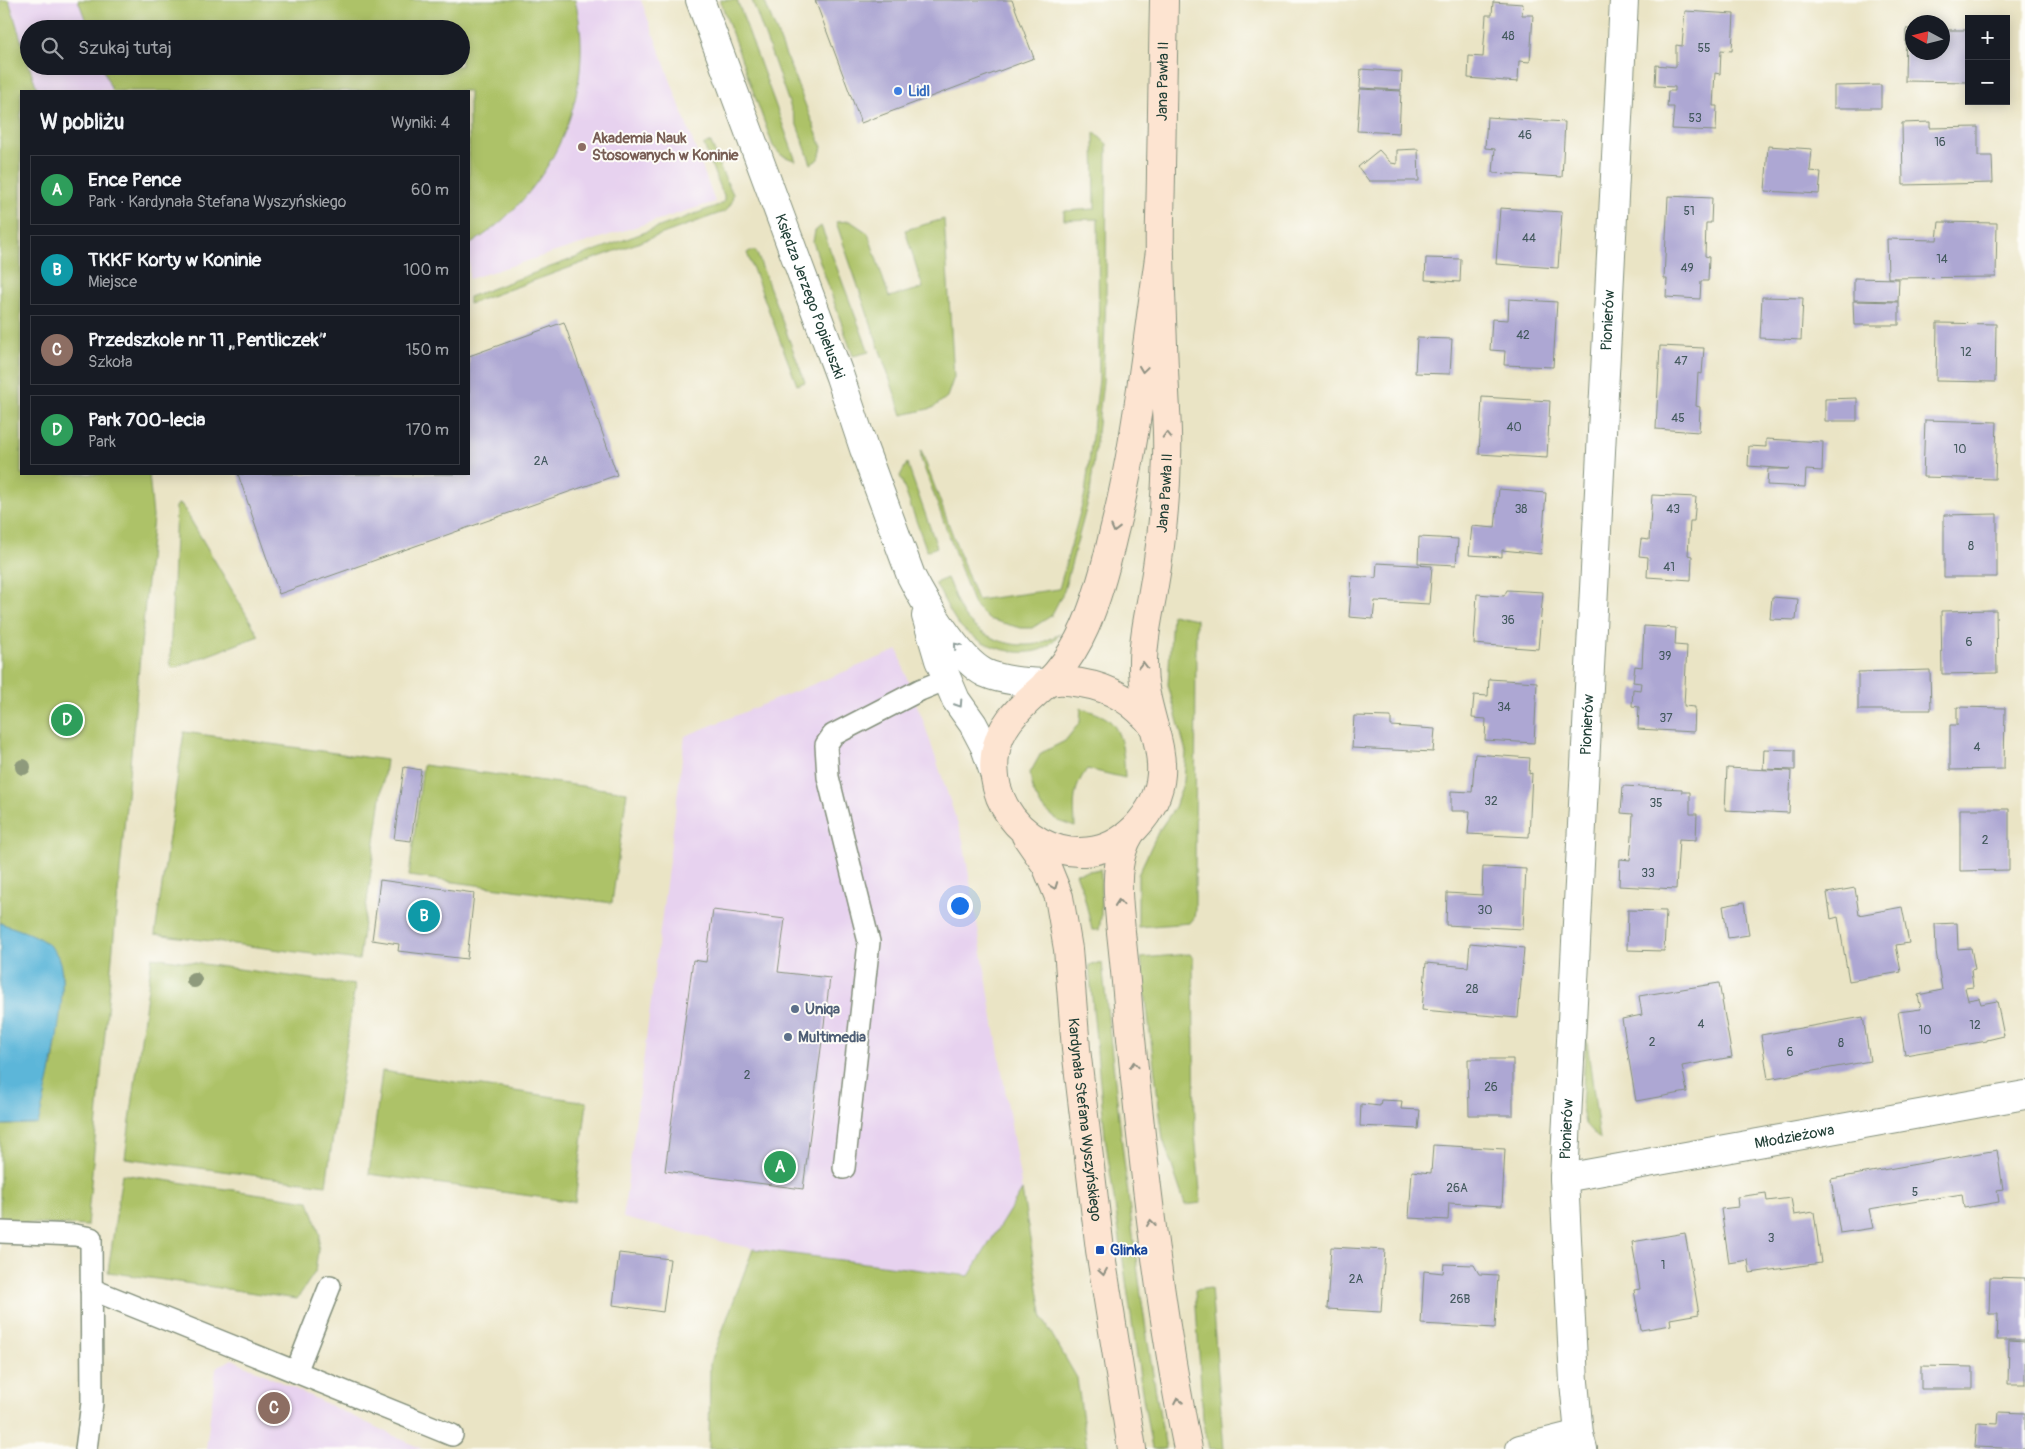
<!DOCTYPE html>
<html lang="pl">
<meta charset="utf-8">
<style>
body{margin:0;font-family:Pangolin,sans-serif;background:#20242c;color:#f1f3f6}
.controls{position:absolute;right:15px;top:15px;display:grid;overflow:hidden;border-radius:0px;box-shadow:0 2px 12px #0003}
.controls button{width:45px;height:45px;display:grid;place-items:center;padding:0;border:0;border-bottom:1px solid #363941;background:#171b24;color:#f1f3f6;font:25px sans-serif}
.compass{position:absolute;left:1905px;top:15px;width:45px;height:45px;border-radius:50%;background:#171b24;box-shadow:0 2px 12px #0003;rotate:277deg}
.you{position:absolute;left:959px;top:905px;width:18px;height:18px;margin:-12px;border:4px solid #fff;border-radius:50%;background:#1a73e8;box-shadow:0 0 0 8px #1a73e833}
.badge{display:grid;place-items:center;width:32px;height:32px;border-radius:50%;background:#1f6fb2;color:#fff;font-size:16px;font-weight:700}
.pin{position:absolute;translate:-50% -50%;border:2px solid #fff;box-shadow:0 1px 5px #0006}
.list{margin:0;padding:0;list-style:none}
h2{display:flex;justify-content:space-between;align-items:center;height:65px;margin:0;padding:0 20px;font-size:21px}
h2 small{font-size:16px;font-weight:400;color:#9ea1a6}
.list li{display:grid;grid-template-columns:32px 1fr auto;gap:15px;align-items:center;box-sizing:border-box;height:70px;margin:0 10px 10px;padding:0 10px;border:1px solid #363941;border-radius:0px}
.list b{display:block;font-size:19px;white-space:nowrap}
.list p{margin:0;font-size:16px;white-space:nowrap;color:#9ea1a6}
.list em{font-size:16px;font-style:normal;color:#9ea1a6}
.icon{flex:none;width:28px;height:28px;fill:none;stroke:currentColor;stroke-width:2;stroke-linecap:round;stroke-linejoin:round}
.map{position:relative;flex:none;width:2025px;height:1449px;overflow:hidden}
.search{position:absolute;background:#171b24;box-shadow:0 2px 12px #0003;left:20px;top:20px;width:450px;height:55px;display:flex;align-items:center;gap:12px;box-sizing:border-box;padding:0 18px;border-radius:28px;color:#9ea1a6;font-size:19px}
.panel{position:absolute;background:#171b24;box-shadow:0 2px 12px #0003;left:20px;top:90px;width:450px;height:385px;border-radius:0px}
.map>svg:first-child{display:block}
</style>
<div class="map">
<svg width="2025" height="1449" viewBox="0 0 2025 1449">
<rect width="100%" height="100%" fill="#fdfcf7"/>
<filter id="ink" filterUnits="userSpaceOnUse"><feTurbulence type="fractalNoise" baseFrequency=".02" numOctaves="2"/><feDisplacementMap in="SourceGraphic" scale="10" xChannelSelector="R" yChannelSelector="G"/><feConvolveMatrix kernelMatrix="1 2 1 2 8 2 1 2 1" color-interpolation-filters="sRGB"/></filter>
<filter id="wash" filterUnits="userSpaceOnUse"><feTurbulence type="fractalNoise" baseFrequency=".0096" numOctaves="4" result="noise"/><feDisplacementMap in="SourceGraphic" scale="20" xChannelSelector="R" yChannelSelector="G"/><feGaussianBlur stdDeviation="1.12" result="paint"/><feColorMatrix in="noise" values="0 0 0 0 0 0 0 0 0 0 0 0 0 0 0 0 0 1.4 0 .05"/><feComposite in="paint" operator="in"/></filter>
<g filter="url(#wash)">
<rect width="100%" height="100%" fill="#eae4c5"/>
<g fill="#e7d2ef">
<polygon points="0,0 641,0 715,202 469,279 469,91 38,91 30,66 461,66 461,29 29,29 29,63"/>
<polygon points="898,650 912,694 922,717 963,840 1022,1190 969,1276 753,1249 623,1218 685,736"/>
<polygon points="232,1359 422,1449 206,1449 216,1368"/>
</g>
<g fill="#adc267" stroke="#66804e">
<polygon points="0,0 9,0 29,66 38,91 21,91 21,474 149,474 153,517 87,1226 0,1222 0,1125 12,1125 53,1066 62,991 62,971 34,936 0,923"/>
<path d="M78 0H575C599 94 550 196 469 245V91H112L102 66H461V29H89Z"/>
<polygon points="720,0 737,0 796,161 781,155 773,146"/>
<polygon points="752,0 764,0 822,147 819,159 811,164"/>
<polygon points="1094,132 1107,144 1106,294 1103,381 1090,494 1064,591 1051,616 1032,628 1021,628 988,619 974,605 921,459 921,450 977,600 1059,589 1085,494 1099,380 1098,219 1064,220 1064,211 1095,209"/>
<polygon points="711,142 721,170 733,194 732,202 726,211 469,304 469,297 719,205 724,201 724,195 719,186 704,145"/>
<polygon points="944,219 954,377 947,397 933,408 902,415 836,222 850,221 868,233 889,297 923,288 905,230"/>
<polygon points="821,226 869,352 853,356 813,242 815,231"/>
<polygon points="750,251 756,251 805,382 797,385 747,253"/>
<polygon points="907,463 937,547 927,551 900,476"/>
<polygon points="178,504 182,505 259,636 174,668 171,667 170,664 176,507"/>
<path d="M947 578C953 591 957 607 965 617 979 635 1005 646 1027 645 1039 645 1050 639 1060 634 1056 638 1051 644 1046 647 1021 662 971 643 956 621 948 609 942 595 935 583Z"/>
<polygon points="1172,614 1196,619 1195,911 1194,918 1190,923 1138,927 1138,875 1158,832 1175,807 1184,781 1186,752 1168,685"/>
<path d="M1081 708C1090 711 1104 715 1110 721 1124 735 1124 760 1125 778L1087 769C1072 790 1074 802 1075 827L1058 821 1041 806 1033 791 1030 773 1041 753 1065 741 1080 722Z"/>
<polygon points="184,732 386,760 359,960 155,934"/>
<polygon points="423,765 627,792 612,903 409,876"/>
<polygon points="1101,869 1101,917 1099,930 1092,930 1083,891 1076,873"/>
<polygon points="1190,954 1193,958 1195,1134 1201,1203 1185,1205 1163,1139 1141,958"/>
<polygon points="152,957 355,985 326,1185 125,1158"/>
<path d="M1102 963C1120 1125 1136 1289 1166 1449H1152L1143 1398 1105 1136 1089 965Z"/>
<polygon points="1586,1034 1600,1140 1585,1124 1582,1108"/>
<polygon points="382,1071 587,1102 575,1202 369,1174"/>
<polygon points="122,1174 309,1201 320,1235 315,1272 297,1299 108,1272"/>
<polygon points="1022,1190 1043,1319 1077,1378 1087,1449 709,1449 710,1364 753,1249 969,1276"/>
<polygon points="1211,1288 1224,1449 1209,1449 1203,1419 1195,1290"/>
</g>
<path fill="#5cb6d9" stroke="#3e7a86" d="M0 923C19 930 49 937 58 957 72 987 47 1090 38 1124L0 1125Z"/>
<g id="blocks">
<g fill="#ada7d3">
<polygon points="815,0 1012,0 1034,58 861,123"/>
<polygon points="1493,2 1523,4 1522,15 1533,15 1530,62 1519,61 1518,82 1468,78 1469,56 1483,57 1486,15 1492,15"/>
<polygon points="1685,11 1734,14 1732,51 1721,50 1720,74 1715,73 1713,106 1717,106 1716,131 1672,129 1674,107 1667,107 1668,91 1675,91 1675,87 1655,86 1656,65 1676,67 1676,45 1682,46"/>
<polygon points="1906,29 1912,29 1912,52 1942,52 1942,30 1969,30 1969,82 1905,81"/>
<polygon points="1361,69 1402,72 1401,90 1360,88"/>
<polygon points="1881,85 1881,108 1834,108 1834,86"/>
<polygon points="1360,89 1401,91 1399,133 1357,131"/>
<polygon points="1487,117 1565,122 1562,177 1493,173 1495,149 1485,148"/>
<polygon points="1930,122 1930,128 1978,127 1978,156 1992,156 1993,183 1903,185 1902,123"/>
<polygon points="1768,146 1812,149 1810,171 1821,172 1819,194 1765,191"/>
<polygon points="1418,149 1419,181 1369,181 1358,167 1379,150 1391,163 1397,164 1397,150"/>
<polygon points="1668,196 1712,198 1711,223 1706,223 1705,256 1709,257 1708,281 1701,281 1700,299 1666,297 1667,279 1664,279"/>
<polygon points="1500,208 1562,212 1558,268 1496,264"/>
<polygon points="1939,222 1997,223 1996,277 1888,278 1887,239 1937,240"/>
<polygon points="1426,258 1461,259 1460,282 1425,280"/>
<polygon points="1854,278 1899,279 1898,301 1854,300"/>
<polygon points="1762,297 1803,298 1801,340 1760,338"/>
<polygon points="1509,299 1557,302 1553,367 1504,365 1505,351 1490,350 1492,319 1508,320"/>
<polygon points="1853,301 1899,302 1899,325 1854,325"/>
<polygon points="564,322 617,475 279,594 238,474 469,474 469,356"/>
<polygon points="1937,323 1996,324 1995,382 1936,381"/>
<polygon points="1417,338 1452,339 1450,374 1415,373"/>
<polygon points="1660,346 1704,348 1702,374 1698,373 1696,406 1700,407 1699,432 1656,429"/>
<polygon points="1482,397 1550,401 1547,458 1479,454"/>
<polygon points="1857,398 1857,421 1825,421 1825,399"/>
<polygon points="1925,420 1997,422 1995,479 1923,477"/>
<polygon points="1766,439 1823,442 1822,471 1806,470 1805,487 1767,485 1768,469 1790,469 1748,466 1749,446 1766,447"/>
<polygon points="1499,489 1546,493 1541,554 1502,550 1502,557 1469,555 1472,526 1495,528"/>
<polygon points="1652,495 1696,497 1694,521 1690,521 1688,555 1692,556 1691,580 1647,577 1648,557 1639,556 1641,539 1649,540"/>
<polygon points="1997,514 1997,577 1944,577 1944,515"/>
<polygon points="1419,537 1458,539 1456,565 1418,563"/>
<polygon points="1377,563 1432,566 1429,604 1375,601 1373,619 1349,617 1352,576 1376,578"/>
<polygon points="1507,590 1543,592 1538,649 1474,644 1477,594 1504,596"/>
<polygon points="1772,597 1798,599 1796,620 1770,619"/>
<polygon points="1996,610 1997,673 1942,674 1941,611"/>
<polygon points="1644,626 1676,628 1675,645 1687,646 1684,706 1695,707 1694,732 1638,729 1639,707 1632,706 1633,689 1640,690 1641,683 1633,682 1635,666 1642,667"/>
<polygon points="1930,670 1931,710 1858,710 1858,672"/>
<polygon points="1489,679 1537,682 1534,743 1485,740 1486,719 1472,718 1474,695 1488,696"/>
<polygon points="1957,707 2005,708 2004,769 1950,770 1950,725 1957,725"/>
<polygon points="1354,716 1391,717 1391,726 1435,729 1433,752 1352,748"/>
<polygon points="1764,749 1795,750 1795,770 1763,769"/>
<polygon points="1475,754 1530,758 1529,774 1532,773 1529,837 1468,834 1470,811 1451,811 1451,791 1472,792"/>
<polygon points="404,767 421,770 411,841 394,839"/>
<polygon points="1727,768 1791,771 1789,813 1725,810"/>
<polygon points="1623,786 1682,789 1682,792 1690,792 1690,814 1697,814 1696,840 1679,839 1676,889 1619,886 1620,859 1630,860 1632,836 1633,814 1621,813"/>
<polygon points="1960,809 2009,809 2009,870 1960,871"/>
<polygon points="1483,867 1526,869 1523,929 1446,925 1447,893 1482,895"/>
<polygon points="380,880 474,893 467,959 398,951 399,944 372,940"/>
<polygon points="1855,888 1859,915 1902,907 1909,943 1896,945 1901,972 1849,981 1838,917 1831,919 1827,893"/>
<polygon points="1744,902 1749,935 1728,938 1723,906"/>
<polygon points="713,910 785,919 778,972 830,978 803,1189 665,1171 693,960 706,962"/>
<polygon points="1628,910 1666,911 1664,951 1627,950"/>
<polygon points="1957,923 1958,949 1971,948 1975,969 1971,970 1973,987 1965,988 1968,1000 1979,998 1981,1004 1997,1001 2004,1036 1987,1040 1987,1041 1905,1055 1898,1012 1921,1009 1918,995 1942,990 1936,951 1935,924"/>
<polygon points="1470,943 1524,948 1518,1018 1422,1010 1426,963 1468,967"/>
<polygon points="1719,983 1732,1057 1682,1066 1687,1092 1636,1101 1622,1019 1642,1015 1639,996"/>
<polygon points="1863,1017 1870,1061 1768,1079 1761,1035"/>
<polygon points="1468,1059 1513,1059 1513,1115 1469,1115"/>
<polygon points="1381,1100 1402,1101 1401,1109 1420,1110 1418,1129 1360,1126 1361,1104 1380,1106"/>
<polygon points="1433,1145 1505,1149 1502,1206 1449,1203 1448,1220 1409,1218 1412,1171 1431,1173"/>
<polygon points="1997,1150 2003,1189 1997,1190 1999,1202 1964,1208 1962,1194 1869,1209 1873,1228 1840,1233 1831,1179"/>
<polygon points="1766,1193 1767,1201 1791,1198 1794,1215 1814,1212 1821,1263 1750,1273 1748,1260 1729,1263 1721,1209 1738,1207 1737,1197"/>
<polygon points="1685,1233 1699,1314 1670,1319 1671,1325 1641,1330 1634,1290 1640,1289 1632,1242"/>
<polygon points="1331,1247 1385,1250 1381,1312 1327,1309"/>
<polygon points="619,1253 670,1259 663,1312 613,1305"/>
<polygon points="1444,1264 1474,1265 1479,1274 1498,1275 1495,1328 1421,1324 1424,1271 1443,1273"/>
<polygon points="1990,1277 2025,1278 2025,1340 1997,1340 1998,1314 1989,1314"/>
<polygon points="2009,1341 2025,1342 2025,1384 2008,1384"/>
<polygon points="1921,1366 1973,1367 1973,1389 1921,1389"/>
<polygon points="1999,1412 2025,1413 2025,1449 1975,1447 1977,1423 1998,1424"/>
</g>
</g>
</g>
<g filter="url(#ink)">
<use href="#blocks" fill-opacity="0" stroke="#84907c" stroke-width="1"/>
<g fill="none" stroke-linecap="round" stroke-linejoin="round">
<g stroke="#84907c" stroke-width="24">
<g id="lane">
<polyline points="844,1168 869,942 828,777 826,745 833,735 920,690 947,679"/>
<polyline points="0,1232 75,1235 91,1238 92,1403 86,1449"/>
<polyline points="91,1289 452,1435"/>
<polyline points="296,1372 330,1286"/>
</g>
</g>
<g stroke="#84907c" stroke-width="30">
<g id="street">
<path id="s1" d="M700 0 840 377 864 449 911 576C924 602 959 660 985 673 1003 681 1026 682 1046 683"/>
<polyline points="926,616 939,660 956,700 973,724 985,747 994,773"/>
<path id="s2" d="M1564 1178 2025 1095"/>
<polyline points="1520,1449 1579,1434"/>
<path id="s3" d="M1583 1449 1579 1434 1574 1382 1564 1178 1624 0"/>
</g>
</g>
<g stroke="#84907c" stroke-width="30">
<g id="secondary">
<path id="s4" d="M1160 251C1146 346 1137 442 1113 535 1106 566 1098 597 1085 627 1078 643 1067 661 1056 674 1032 700 1000 717 995 755 985 832 1079 885 1135 828 1190 770 1141 725 1143 662 1143 638 1149 614 1153 591 1161 546 1166 501 1167 456 1168 434 1166 413 1165 392 1163 346 1161 301 1160 256 1159 227 1161 197 1161 168 1162 112 1163 56 1164 0"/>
<path d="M1046 683C1058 679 1069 681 1081 683 1112 688 1135 702 1154 727"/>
<path d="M1131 832C1128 837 1125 843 1123 849 1114 875 1119 905 1121 932 1124 960 1127 989 1129 1018 1143 1163 1159 1307 1188 1449"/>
<path id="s5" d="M1026 836 1046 865 1059 897 1068 949 1076 1049 1100 1250 1132 1449"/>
</g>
</g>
<use href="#lane" stroke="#fff" stroke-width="21"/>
<use href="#street" stroke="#fff" stroke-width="28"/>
<use href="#secondary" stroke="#fde4d1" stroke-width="28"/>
</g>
<g fill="#8e9a7c">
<circle cx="23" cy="767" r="8"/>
<circle cx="194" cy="980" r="8"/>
</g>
<defs><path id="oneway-chevron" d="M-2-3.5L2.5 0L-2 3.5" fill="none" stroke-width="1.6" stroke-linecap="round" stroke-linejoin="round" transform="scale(1.25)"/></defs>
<g stroke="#8e9082">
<use href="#oneway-chevron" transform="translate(1143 369) rotate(98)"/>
<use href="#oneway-chevron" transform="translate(1167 435) rotate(-92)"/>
<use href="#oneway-chevron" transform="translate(1115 529) rotate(104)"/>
<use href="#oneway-chevron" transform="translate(1143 665) rotate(-90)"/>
<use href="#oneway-chevron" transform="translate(1054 886) rotate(69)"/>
<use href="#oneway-chevron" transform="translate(1119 903) rotate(-95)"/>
<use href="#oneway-chevron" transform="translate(1134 1065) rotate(-95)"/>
<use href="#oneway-chevron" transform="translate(1151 1223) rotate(-97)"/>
<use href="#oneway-chevron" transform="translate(1103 1272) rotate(81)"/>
<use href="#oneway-chevron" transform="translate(1178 1401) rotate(-101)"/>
</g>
<g stroke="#8f9e9a">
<use href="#oneway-chevron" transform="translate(957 646) rotate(-130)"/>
<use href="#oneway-chevron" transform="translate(959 704) rotate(57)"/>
</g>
</g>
<circle fill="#3f7fe0" stroke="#fdfcf7" stroke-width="2" cx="898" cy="91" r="5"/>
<circle fill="#8d6e63" stroke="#fdfcf7" stroke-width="2" cx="582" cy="147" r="5"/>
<g fill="#5c6f8a" stroke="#fdfcf7" stroke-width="2">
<circle cx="795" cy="1009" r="5"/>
<circle cx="788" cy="1037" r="5"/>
</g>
<rect fill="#1a4fb4" stroke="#fdfcf7" stroke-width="2" x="1095" y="1245" width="10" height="10" rx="2.5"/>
<g text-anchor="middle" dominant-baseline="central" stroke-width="4" stroke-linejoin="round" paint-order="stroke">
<g font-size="12" fill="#42585c">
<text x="1508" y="36">48</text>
<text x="1704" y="48">55</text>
<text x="1695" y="118">53</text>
<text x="1525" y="135">46</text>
<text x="1940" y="142">16</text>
<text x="1689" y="211">51</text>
<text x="1529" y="238">44</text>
<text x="1942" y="259">14</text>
<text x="1687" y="268">49</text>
<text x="1523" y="335">42</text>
<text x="1966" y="352">12</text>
<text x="1681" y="361">47</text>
<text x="1678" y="418">45</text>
<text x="1514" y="427">40</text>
<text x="1960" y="449">10</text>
<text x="541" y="461">2A</text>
<text x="1521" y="509">38</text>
<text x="1673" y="509">43</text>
<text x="1971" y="546">8</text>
<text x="1669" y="567">41</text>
<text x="1508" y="620">36</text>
<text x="1969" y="642">6</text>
<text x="1665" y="656">39</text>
<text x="1504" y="707">34</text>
<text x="1666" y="718">37</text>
<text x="1977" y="747">4</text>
<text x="1491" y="801">32</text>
<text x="1656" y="803">35</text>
<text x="1985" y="840">2</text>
<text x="1648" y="873">33</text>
<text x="1485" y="910">30</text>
<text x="1472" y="989">28</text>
<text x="1701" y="1024">4</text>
<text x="1975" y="1025">12</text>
<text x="1925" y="1030">10</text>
<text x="1652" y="1042">2</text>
<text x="1841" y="1043">8</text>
<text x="1790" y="1052">6</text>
<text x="747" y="1075">2</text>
<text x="1491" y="1087">26</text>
<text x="1457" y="1188">26A</text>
<text x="1915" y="1192">5</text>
<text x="1771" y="1238">3</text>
<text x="1663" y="1265">1</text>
<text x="1356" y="1279">2A</text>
<text x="1460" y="1299">26B</text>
</g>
<g font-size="15" fill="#1f3d34" stroke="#fdfcf7">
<text stroke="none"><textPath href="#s4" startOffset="1508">Jana Pawła II</textPath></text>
<text stroke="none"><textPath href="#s1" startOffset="316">Księdza Jerzego Popiełuszki</textPath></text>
<text stroke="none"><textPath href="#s3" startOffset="1131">Pionierów</textPath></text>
<text stroke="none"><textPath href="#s4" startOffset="1096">Jana Pawła II</textPath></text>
<text stroke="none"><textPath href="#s3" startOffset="726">Pionierów</textPath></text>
<text stroke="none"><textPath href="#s5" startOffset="294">Kardynała Stefana Wyszyńskiego</textPath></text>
<text stroke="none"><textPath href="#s3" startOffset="321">Pionierów</textPath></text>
<text stroke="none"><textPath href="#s2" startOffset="234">Młodzieżowa</textPath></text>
</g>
<g font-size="15" font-weight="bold" fill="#366cbe" stroke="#fdfcf7" text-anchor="start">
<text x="908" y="91">Lidl</text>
</g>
<g font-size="15" font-weight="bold" fill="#785e54" stroke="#fdfcf7" text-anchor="start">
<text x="592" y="138">Akademia Nauk<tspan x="592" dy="17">Stosowanych w Koninie</tspan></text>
</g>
<g font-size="15" font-weight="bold" fill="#4e5e75" stroke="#fdfcf7" text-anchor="start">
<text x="805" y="1009">Uniqa</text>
<text x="798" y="1037">Multimedia</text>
</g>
<g font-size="15" font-weight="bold" fill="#164399" stroke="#fdfcf7" text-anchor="start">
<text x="1110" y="1250">Glinka</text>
</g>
</g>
</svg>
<div class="controls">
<button>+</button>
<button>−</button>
</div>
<svg class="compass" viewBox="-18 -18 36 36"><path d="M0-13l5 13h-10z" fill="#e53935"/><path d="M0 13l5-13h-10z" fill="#9ea1a6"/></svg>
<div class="you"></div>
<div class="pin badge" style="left:780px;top:1167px;background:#2e9e5b">A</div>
<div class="pin badge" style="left:424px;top:916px;background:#0f9aa8">B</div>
<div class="pin badge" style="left:274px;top:1408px;background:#8d6e63">C</div>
<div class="pin badge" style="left:67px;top:720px;background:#2e9e5b">D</div>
<div class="search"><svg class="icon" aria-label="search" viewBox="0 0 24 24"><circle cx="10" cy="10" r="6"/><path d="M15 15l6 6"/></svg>Szukaj tutaj</div>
<section class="panel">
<h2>W pobliżu<small>Wyniki: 4</small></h2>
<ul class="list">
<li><span class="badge" style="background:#2e9e5b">A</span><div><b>Ence Pence</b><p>Park · Kardynała Stefana Wyszyńskiego</p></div><em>60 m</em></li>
<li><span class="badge" style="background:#0f9aa8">B</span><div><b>TKKF Korty w Koninie</b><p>Miejsce</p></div><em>100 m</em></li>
<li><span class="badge" style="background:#8d6e63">C</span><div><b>Przedszkole nr 11 „Pentliczek”</b><p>Szkoła</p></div><em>150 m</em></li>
<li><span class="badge" style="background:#2e9e5b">D</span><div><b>Park 700-lecia</b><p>Park</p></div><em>170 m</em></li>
</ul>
</section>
</div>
